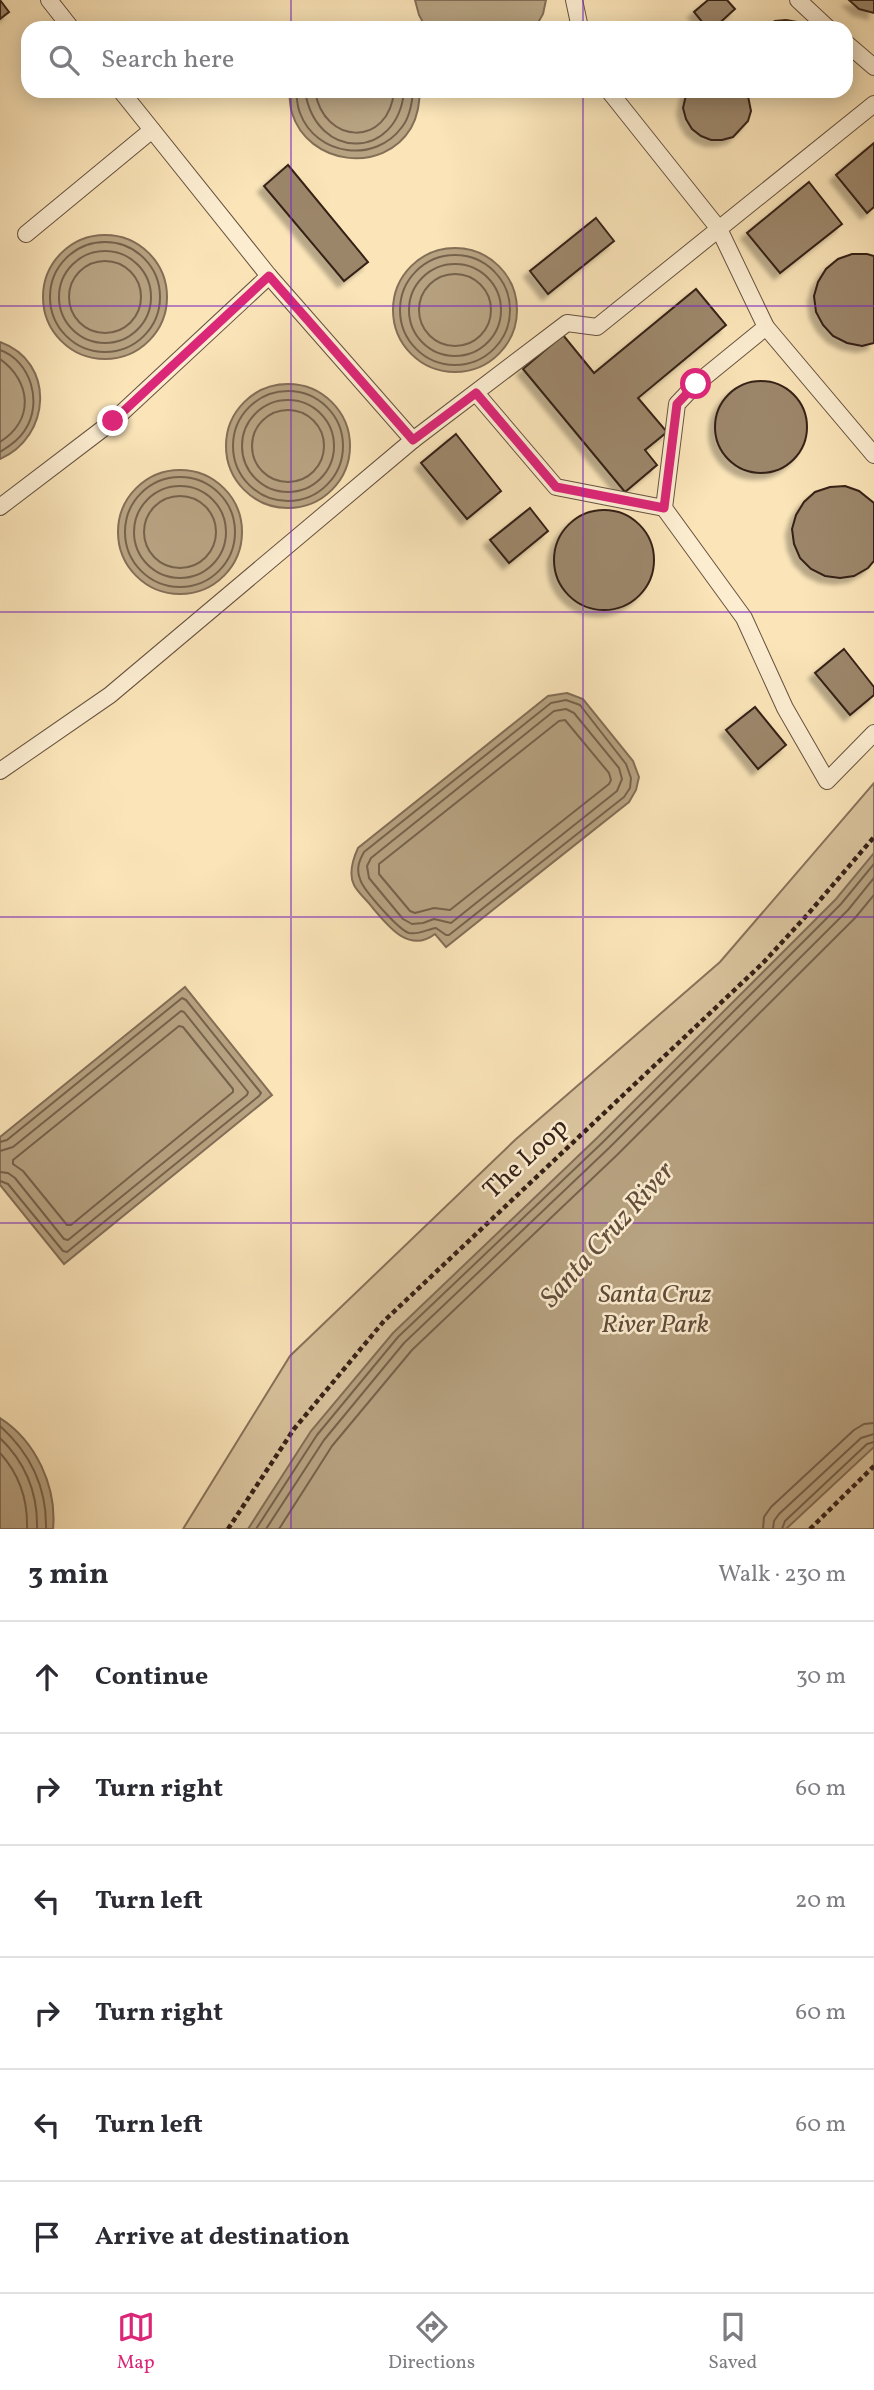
<!DOCTYPE html>
<meta charset="utf-8">
<style>
body{margin:0;font-family:Vollkorn,serif;background:#f2f2f3;color:#2b2b33}
.stop{position:absolute;width:21px;height:21px;margin:-16px;border:5px solid #db2777;border-radius:50%;background:#fff}
.stop.end{background:#db2777;border-color:#fff;box-shadow:0 2px 7px #0008}
.list{margin:0;padding:0;list-style:none}
h2{display:flex;justify-content:space-between;align-items:center;height:91px;margin:0;padding:0 28px;font-size:30px}
h2 small{font-size:23px;font-weight:400;color:#7c7c81}
.list li{display:grid;grid-template-columns:46px 1fr auto;gap:21px;align-items:center;box-sizing:border-box;height:112px;padding:0 28px;border-top:2px solid #e1e1e2}
.list b{display:block;font-size:26px;white-space:nowrap}
.list em{font-size:23px;font-style:normal;color:#7c7c81}
.icon{flex:none;width:38px;height:38px;fill:none;stroke:currentColor;stroke-width:2;stroke-linecap:round;stroke-linejoin:round}
.map{position:relative;flex:none;width:874px;height:1529px;overflow:hidden}
.search{position:absolute;background:#fff;box-shadow:0 4px 18px #0003;left:21px;right:21px;top:21px;height:77px;display:flex;align-items:center;gap:18px;box-sizing:border-box;padding:0 24px;border-radius:21px;color:#7c7c81;font-size:26px}
.sheet{height:763px;background:#fff}
nav{display:flex;justify-content:space-around;align-items:center;box-sizing:border-box;height:98px;border-top:2px solid #e1e1e2;background:#fff;font-size:19px;color:#7c7c81}
nav a{display:grid;justify-items:center;gap:4px}
nav .on{color:#db2777}
.map>svg:first-child{display:block}
</style>
<div class="map">
<svg width="874" height="1529" viewBox="0 0 874 1529">
<defs>
<filter id="shadow"><feDropShadow dx="-6" dy="6" stdDeviation="2" flood-color="#0004"/></filter>
</defs>
<rect width="100%" height="100%" fill="#fae4b8"/>
<filter id="stains"><feTurbulence type="fractalNoise" baseFrequency=".00286" numOctaves="4"/><feColorMatrix values="0 0 0 0 .2 0 0 0 0 .09 0 0 0 0 .02 0 0 0 .5 -.17"/></filter>
<radialGradient id="worn" r=".72"><stop offset=".6" stop-color="#630" stop-opacity="0"/><stop offset="1" stop-color="#630" stop-opacity=".3"/></radialGradient>
<polygon fill="#d9c39d" stroke="#88725a" stroke-width="2" points="874,783 874,1529 183,1529 290,1356 515,1140 720,962"/>
<g fill="#b7a281" stroke="#836e57" stroke-width="2">
<polygon points="415,0 546,0 543,14 535,28 426,28 419,15"/>
<path d="M420 91C419 104 418 116 411 128 383 175 308 165 292 113 290 107 290 99 289 92Z"/>
<circle cx="105" cy="297" r="62"/>
<circle cx="455" cy="310" r="62"/>
<path d="M0 342C56 362 51 437 0 459Z"/>
<circle cx="288" cy="446" r="62"/>
<circle cx="180" cy="532" r="62"/>
<path d="M567 693 583 699 633 761 639 777 636 790 629 802 446 947 435 934C409 954 388 926 372 907 367 900 358 893 354 885 348 873 353 859 358 848L548 696Z"/>
<polygon points="874,853 874,1447 786,1529 248,1529 311,1431 393,1333 598,1137 836,899"/>
<polygon points="185,987 272,1095 64,1264 0,1185 0,1137"/>
<path d="M0 1418C36 1441 57 1487 53 1529H0Z"/>
</g>
<g fill="none" stroke-linecap="round" stroke-linejoin="round">
<g stroke="#76624c" stroke-width="2">
<path d="M296 91C297 98 297 106 300 113 316 156 375 164 402 127 410 117 412 104 413 91"/>
<path d="M305 91C316 162 398 160 404 91"/>
<path d="M315 91C324 146 389 147 394 91"/>
<circle cx="105" cy="297" r="55"/>
<circle cx="105" cy="297" r="46"/>
<circle cx="455" cy="310" r="55"/>
<circle cx="105" cy="297" r="36"/>
<circle cx="455" cy="310" r="46"/>
<circle cx="455" cy="310" r="36"/>
<path d="M0 350C31 361 43 403 25 430 19 440 10 446 0 452"/>
<path d="M0 359C31 381 35 420 0 442"/>
<circle cx="288" cy="446" r="55"/>
<circle cx="288" cy="446" r="46"/>
<circle cx="288" cy="446" r="36"/>
<circle cx="180" cy="532" r="55"/>
<circle cx="180" cy="532" r="46"/>
<circle cx="180" cy="532" r="36"/>
<path d="M566 700 580 705 626 764 631 778 630 788 624 797 449 935H446L436 928C428 929 419 935 409 933 399 930 363 890 360 879 356 869 359 861 364 852L551 703Z"/>
<polygon points="566,709 574,713 619,768 622,779 617,791 451,923 434,919 423,923 412,924 403,919 369,878 367,866 371,858 554,711"/>
<polygon points="565,720 609,773 611,780 609,784 450,910 434,908 415,913 410,911 379,874 379,864 559,721"/>
<polygon points="179,1026 183,1027 233,1089 233,1092 71,1225 67,1225 23,1171 13,1164 13,1160"/>
<polyline points="0,1142 7,1140 182,998 186,1000 261,1093 259,1096 67,1252 63,1251 8,1184 0,1181"/>
<polyline points="0,1151 13,1147 181,1011 184,1012 248,1092 247,1095 68,1240 64,1239 15,1178 8,1173 0,1172"/>
<path d="M0 1426C31 1454 47 1487 46 1529"/>
<path d="M0 1438C26 1463 38 1493 37 1529"/>
<path d="M0 1453C19 1474 28 1500 27 1529"/>
<polyline points="256,1529 317,1435 398,1337 603,1142 841,904 874,864"/>
<polyline points="266,1529 324,1440 404,1343 609,1148 848,910 874,878"/>
<polyline points="279,1529 332,1446 412,1350 617,1155 855,918 874,895"/>
<polyline points="763,1529 764,1517 771,1507 854,1430 864,1424 874,1423"/>
<polyline points="773,1529 774,1521 779,1514 861,1438 874,1434"/>
<polyline points="782,1529 785,1521 867,1444 874,1442"/>
</g>
</g>
<g fill="#9c866b" stroke="#362117" stroke-width="2" filter="url(#shadow)">
<polygon points="0,0 9,12 0,19"/>
<polygon points="708,0 727,0 735,9 714,28 707,28 694,12"/>
<polygon points="849,0 874,0 874,13 859,9"/>
<polygon points="786,20 797,22 806,28 762,28 775,21"/>
<polygon points="687,91 747,91 751,111 748,121 733,137 722,140 711,140 701,136 692,129 686,119 683,108"/>
<polygon points="874,143 874,207 867,213 836,175"/>
<polygon points="288,165 368,262 344,281 264,186"/>
<polygon points="809,182 842,224 780,273 747,233"/>
<polygon points="596,218 614,241 548,294 530,271"/>
<polygon points="852,254 867,254 874,256 874,343 862,346 847,343 833,336 823,325 816,312 814,296 818,282 826,269 838,259"/>
<polygon points="696,289 726,325 638,398 667,432 645,450 657,465 625,492 523,369 563,335 594,373"/>
<circle cx="761" cy="427" r="46"/>
<polygon points="456,434 501,491 467,519 421,463"/>
<polygon points="845,486 859,491 874,503 874,561 868,568 854,576 840,578 825,576 811,569 800,558 794,544 792,529 796,515 804,502 815,492 830,487"/>
<polygon points="530,508 548,531 509,563 490,540"/>
<circle cx="604" cy="560" r="50"/>
<polygon points="844,649 874,687 874,695 850,715 815,673"/>
<polygon points="755,707 786,745 758,769 726,730"/>
</g>
<g fill="none" stroke-linecap="round" stroke-linejoin="round">
<g stroke="#67523f" stroke-width="18">
<g id="service">
<polyline points="49,0 71,28"/>
<polyline points="574,0 580,28"/>
<polyline points="798,0 828,28"/>
<polyline points="846,43 874,67"/>
<polyline points="121,91 269,276 413,440 567,323 597,327 874,104"/>
<polyline points="609,91 719,229 766,327 874,455"/>
<polyline points="26,234 152,130"/>
<polyline points="766,327 696,384 677,404 664,508 744,618 785,708 827,781 874,733"/>
<polyline points="476,393 556,487 664,508"/>
<polyline points="0,507 113,421 269,276"/>
<polyline points="0,771 110,695 413,440"/>
</g>
</g>
<g stroke="#362117" stroke-width="4.5" stroke-dasharray="5 3.5" stroke-linecap="butt">
<polyline points="228,1529 294,1429 384,1321 763,963 808,914 874,837"/>
<polyline points="810,1529 874,1466"/>
</g>
<use href="#service" stroke="#fcedd1" stroke-width="16"/>
</g>
<g fill="none" stroke-linecap="round" stroke-linejoin="round">
<polyline stroke="#db2777" stroke-width="9" points="113,421 269,276 413,440 476,393 556,487 664,508 677,404 696,384"/>
</g>
<path fill="none" stroke="#7b2cbf" stroke-width="2" stroke-opacity="0.55" d="M291 0V28M583 0V28M291 91V1529M583 91V1529M0 306H874M0 612H874M0 917H874M0 1223H874"/>
<g text-anchor="middle" dominant-baseline="central" stroke-width="5" stroke-linejoin="round" paint-order="stroke">
<g font-size="26" fill="#362117" stroke="#fcedd1">
<text transform="translate(526 1159) rotate(-43)">The Loop</text>
</g>
<g font-size="26" font-style="italic" fill="#5f4a38" stroke="#fcedd1">
<text x="655" y="1295">Santa Cruz<tspan x="655" dy="30">River Park</tspan></text>
</g>
<g font-size="28" font-style="italic" fill="#634e3c" stroke="#fcedd1">
<text transform="translate(608 1235) rotate(-48)">Santa Cruz River</text>
</g>
</g>
<rect width="100%" height="100%" filter="url(#stains)"/>
<rect width="100%" height="100%" fill="url(#worn)"/>
</svg>
<div class="stop" style="left:696px;top:384px"></div>
<div class="stop end" style="left:113px;top:421px"></div>
<div class="search"><svg class="icon" aria-label="search" viewBox="0 0 24 24"><circle cx="10" cy="10" r="6"/><path d="M15 15l6 6"/></svg>Search here</div>
</div>
<section class="sheet">
<h2>3 min<small>Walk · 230 m</small></h2>
<ul class="list">
<li><svg class="icon" aria-label="ahead" viewBox="0 0 24 24"><path d="M12 20V5M6 11l6-6 6 6"/></svg><div><b>Continue</b></div><em>30 m</em></li>
<li><svg class="icon" aria-label="right" viewBox="0 0 24 24"><path d="M7 20v-9h11M14 6l5 5-5 5"/></svg><div><b>Turn right</b></div><em>60 m</em></li>
<li><svg class="icon" aria-label="left" viewBox="0 0 24 24"><path d="M17 20v-9H6M10 6l-5 5 5 5"/></svg><div><b>Turn left</b></div><em>20 m</em></li>
<li><svg class="icon" aria-label="right" viewBox="0 0 24 24"><path d="M7 20v-9h11M14 6l5 5-5 5"/></svg><div><b>Turn right</b></div><em>60 m</em></li>
<li><svg class="icon" aria-label="left" viewBox="0 0 24 24"><path d="M17 20v-9H6M10 6l-5 5 5 5"/></svg><div><b>Turn left</b></div><em>60 m</em></li>
<li><svg class="icon" aria-label="arrive" viewBox="0 0 24 24"><path d="M6 21V4h12l-3 4 3 4H6"/></svg><div><b>Arrive at destination</b></div></li>
</ul>
</section>
<nav>
<a class="on"><svg class="icon" aria-label="map" viewBox="0 0 24 24"><path d="M3 6l6-2 6 2 6-2v14l-6 2-6-2-6 2zM9 4v14M15 6v14"/></svg>Map</a>
<a><svg class="icon" aria-label="directions" viewBox="0 0 24 24"><path d="M12 3l9 9-9 9-9-9zM9 14v-3h6M13 9l2 2-2 2"/></svg>Directions</a>
<a><svg class="icon" aria-label="saved" viewBox="0 0 24 24"><path d="M7 4h10v16l-5-4-5 4z"/></svg>Saved</a>
</nav>
